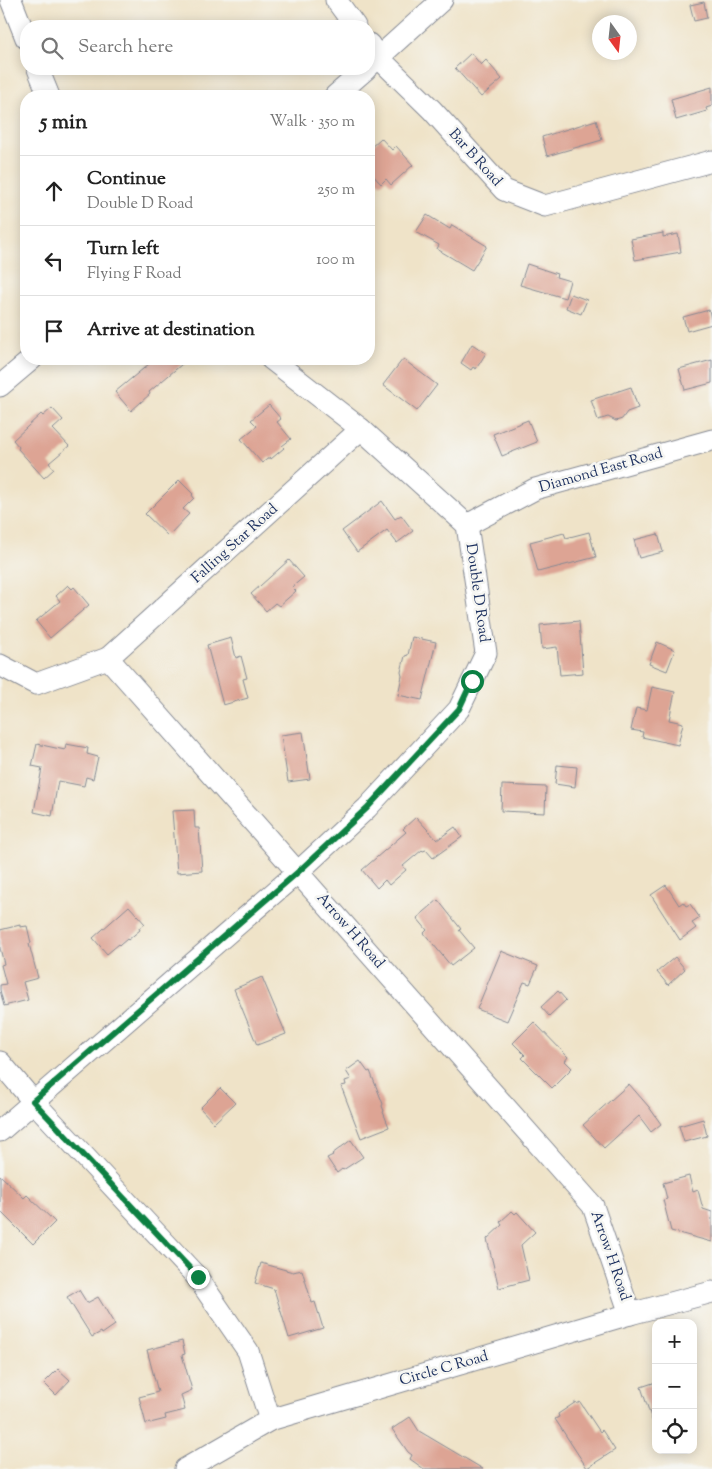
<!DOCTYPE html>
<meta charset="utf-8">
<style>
body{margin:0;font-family:"Sorts Mill Goudy",serif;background:#f6f6f6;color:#222}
.controls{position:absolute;right:15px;bottom:15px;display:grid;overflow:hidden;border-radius:10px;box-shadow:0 2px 12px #0003}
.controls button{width:45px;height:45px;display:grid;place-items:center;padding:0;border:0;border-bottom:1px solid #e0e0e0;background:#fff;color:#222;font:25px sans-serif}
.compass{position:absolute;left:592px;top:15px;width:45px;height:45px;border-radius:50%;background:#fff;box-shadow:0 2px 12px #0003;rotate:165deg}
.stop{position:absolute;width:15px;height:15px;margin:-11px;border:4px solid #0b8043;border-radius:50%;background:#fff}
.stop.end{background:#0b8043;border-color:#fff;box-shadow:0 1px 5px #0008}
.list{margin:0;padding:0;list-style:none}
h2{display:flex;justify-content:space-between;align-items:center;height:65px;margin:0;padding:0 20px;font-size:21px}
h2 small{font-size:16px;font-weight:400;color:#767676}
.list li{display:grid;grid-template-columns:32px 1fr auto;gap:15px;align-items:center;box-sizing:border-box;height:70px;padding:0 20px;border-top:1px solid #e0e0e0}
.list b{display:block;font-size:19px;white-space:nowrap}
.list p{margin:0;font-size:16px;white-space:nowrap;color:#767676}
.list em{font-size:16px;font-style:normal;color:#767676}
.icon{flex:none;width:28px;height:28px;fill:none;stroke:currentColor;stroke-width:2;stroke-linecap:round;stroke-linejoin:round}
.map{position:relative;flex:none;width:712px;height:1469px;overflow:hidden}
.search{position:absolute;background:#fff;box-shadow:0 2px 12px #0003;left:20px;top:20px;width:355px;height:55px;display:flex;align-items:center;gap:12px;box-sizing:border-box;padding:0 18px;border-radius:20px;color:#767676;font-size:19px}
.panel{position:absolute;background:#fff;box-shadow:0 2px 12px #0003;left:20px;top:90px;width:355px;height:275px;border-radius:20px}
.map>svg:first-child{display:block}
</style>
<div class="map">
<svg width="712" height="1469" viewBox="0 0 712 1469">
<rect width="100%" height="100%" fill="#f6f6f2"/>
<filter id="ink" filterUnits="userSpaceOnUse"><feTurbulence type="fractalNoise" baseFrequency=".02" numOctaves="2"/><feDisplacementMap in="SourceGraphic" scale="10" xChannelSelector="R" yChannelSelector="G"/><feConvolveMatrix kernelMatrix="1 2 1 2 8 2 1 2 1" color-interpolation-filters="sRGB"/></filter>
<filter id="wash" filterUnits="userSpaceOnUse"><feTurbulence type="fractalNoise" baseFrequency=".0096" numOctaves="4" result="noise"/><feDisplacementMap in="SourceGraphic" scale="20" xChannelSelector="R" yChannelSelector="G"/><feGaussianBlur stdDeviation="1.12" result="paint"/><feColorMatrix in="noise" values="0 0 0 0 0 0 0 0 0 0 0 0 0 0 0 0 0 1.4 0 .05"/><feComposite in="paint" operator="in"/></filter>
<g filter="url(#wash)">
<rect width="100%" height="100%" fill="#efe3c8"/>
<g id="blocks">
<g fill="#dda494">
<polygon points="704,2 707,18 694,21 690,5"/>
<polygon points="471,53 481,65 486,60 502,79 481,97 455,68"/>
<polygon points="712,87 712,106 706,108 707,111 676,120 671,99"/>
<polygon points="596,120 602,140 547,156 542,137"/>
<polygon points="381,138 392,150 396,146 413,165 391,185 386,179 381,184 369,171 369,149"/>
<polygon points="427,215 450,229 452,225 487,246 472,270 437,249 439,245 416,232"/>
<polygon points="663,233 663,237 678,234 681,252 635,260 631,239"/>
<polygon points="527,264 557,274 556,277 570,281 565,298 520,285"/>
<polygon points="571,294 587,300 581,314 566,308"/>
<polygon points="709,310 712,324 687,331 683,317"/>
<polygon points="472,344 486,353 476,369 473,367 471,370 461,363"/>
<polygon points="155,359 188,359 149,392 150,394 131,411 115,392"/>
<polygon points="403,359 437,385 417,411 383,385"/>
<polygon points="712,360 712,383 685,390 679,369"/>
<polygon points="631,387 638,408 627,412 622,419 616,421 608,417 598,420 591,400"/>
<polygon points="269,405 281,419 277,422 291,439 282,446 284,448 271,459 270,457 262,463 241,439 257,426 251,420"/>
<polygon points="52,408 63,420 53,429 69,446 49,463 54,469 44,478 18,449 19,447 13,440 41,414 43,416"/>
<polygon points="528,420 537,442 502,456 493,434"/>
<polygon points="179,480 193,494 192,495 194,498 183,509 189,514 168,536 145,514"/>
<polygon points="382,501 395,519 401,515 413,531 397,543 387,530 357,552 342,531"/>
<polygon points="589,532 596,557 538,572 530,542 564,533 566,538"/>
<polygon points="658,534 663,552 639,558 634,540"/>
<polygon points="289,560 304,577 292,587 296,591 279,606 275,603 266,611 251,594"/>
<polygon points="68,585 72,589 74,587 89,605 50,638 36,621 60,601 56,596"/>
<polygon points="579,621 583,673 560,675 557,647 542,649 540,625"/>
<polygon points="412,637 436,642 422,700 398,695 402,676 401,672 405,656 408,655"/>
<polygon points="231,638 236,658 241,656 247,678 243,679 248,698 223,705 207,645"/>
<polygon points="657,642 675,650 667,671 649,664"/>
<polygon points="652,687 675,692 669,720 683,723 678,745 642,737 643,732 631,730 636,708 647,710"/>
<polygon points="303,732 310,779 288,782 281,735"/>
<polygon points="37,744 65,750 66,744 88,748 87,754 98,757 93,779 86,777 84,786 58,781 52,816 34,812 42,768 32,766"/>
<polygon points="557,765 577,767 575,787 555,784"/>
<polygon points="502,785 546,787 545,813 501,811"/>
<polygon points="194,810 195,828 199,828 202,871 177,873 172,811"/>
<polygon points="416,817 437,840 455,827 462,837 433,858 426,850 423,851 422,850 403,866 406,870 389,885 385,880 377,888 362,870 406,832 403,829"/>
<polygon points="666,885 679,905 683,902 686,906 690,904 700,918 692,923 696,928 680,940 651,895"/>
<polygon points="438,900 461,929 459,930 474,948 451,966 424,933 427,930 417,918"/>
<polygon points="129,906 145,924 139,928 140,930 128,940 127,939 120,945 119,944 107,954 93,938"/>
<polygon points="20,925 20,927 27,926 31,943 29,944 38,978 23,982 28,1000 4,1006 0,990 0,985 6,984 1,965 4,964 0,948 0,930"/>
<polygon points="501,951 538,966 530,984 524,982 507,1021 477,1009"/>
<polygon points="675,957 685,969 668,985 657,972"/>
<polygon points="262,977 286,1034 257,1045 234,989"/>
<polygon points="558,991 566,1000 549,1016 541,1007"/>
<polygon points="534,1022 568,1057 565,1061 572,1068 552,1088 522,1058 525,1055 513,1043"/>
<polygon points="360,1061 368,1072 370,1071 383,1104 382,1106 384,1111 383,1112 389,1127 361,1138 341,1086 346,1085 345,1081 351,1079 346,1071"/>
<polygon points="629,1084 649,1107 661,1124 651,1132 639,1116 604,1148 583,1125"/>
<polygon points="220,1088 235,1103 214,1123 200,1108"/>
<polygon points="703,1119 707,1136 684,1142 679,1126"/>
<polygon points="351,1140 363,1157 343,1170 342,1169 337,1173 327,1158 333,1155 332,1154"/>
<polygon points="0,1175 24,1198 27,1195 55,1222 33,1244 0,1211"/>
<polygon points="689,1176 693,1192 698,1190 703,1209 712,1212 712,1242 671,1231 663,1200 667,1199 663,1183"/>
<polygon points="512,1211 515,1214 517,1212 535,1232 521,1245 529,1280 499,1288 487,1239 502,1225 500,1222"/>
<polygon points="261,1263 293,1272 302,1270 312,1303 315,1302 323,1328 289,1338 274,1289 255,1283"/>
<polygon points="79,1290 87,1303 98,1297 115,1325 102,1334 101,1332 92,1337 67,1297"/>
<polygon points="182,1341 185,1354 182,1355 192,1390 181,1395 185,1410 165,1415 166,1419 146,1424 139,1397 158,1392 147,1350"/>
<polygon points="58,1369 70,1380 56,1395 44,1383"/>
<polygon points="656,1382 656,1423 653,1423 641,1387"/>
<polygon points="576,1402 577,1404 580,1402 600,1432 602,1430 615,1450 587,1468 555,1419 559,1417 558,1414"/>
<polygon points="410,1417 419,1431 483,1469 424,1469 410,1459 412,1455 408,1452 392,1429"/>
</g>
</g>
</g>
<g filter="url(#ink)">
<use href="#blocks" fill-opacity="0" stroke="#858993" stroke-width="1"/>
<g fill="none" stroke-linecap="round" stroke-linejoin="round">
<g stroke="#858993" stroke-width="23">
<g id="minor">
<polyline points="11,0 26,38"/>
<polyline points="336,0 355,26"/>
<polyline points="369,44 379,58 432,110 504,190 545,206 712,161"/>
<polyline points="369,66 442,0"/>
<polyline points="38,69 49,96"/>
<polyline points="335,96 366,69"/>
<polyline points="0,386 32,359"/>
<polyline points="467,525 535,489 712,440"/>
<polyline points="108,658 361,429"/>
<polyline points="0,665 36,684 108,658 593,1206 630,1314"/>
<polyline points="0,1062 33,1101 197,1277 248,1351 270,1420"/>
<polyline points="0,1131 298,872 367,808 459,709 486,653 467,525 361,429 271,359"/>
<polyline points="185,1469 270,1420 630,1314 712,1292"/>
</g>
</g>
<use href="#minor" stroke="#fff" stroke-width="21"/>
</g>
</g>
<g fill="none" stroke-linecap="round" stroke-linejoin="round" filter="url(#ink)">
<polyline stroke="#0b8043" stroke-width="6" points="198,1277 33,1101 298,872 367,808 459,709 472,681"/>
</g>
<g text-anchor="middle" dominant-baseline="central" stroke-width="5" stroke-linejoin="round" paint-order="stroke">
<g font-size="15" fill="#1b2f5e" stroke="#f6f6f2">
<text transform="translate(475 158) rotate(48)">Bar B Road</text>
<text transform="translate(601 471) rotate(-16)">Diamond East Road</text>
<text transform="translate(235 544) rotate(-42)">Falling Star Road</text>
<text transform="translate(477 593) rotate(82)">Double D Road</text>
<text transform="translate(350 931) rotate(49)">Arrow H Road</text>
<text transform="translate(610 1256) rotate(71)">Arrow H Road</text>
<text transform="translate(444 1369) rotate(-16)">Circle C Road</text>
</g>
</g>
</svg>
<div class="controls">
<button>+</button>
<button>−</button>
<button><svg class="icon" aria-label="locate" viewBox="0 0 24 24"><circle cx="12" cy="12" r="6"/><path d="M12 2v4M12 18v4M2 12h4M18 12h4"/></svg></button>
</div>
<svg class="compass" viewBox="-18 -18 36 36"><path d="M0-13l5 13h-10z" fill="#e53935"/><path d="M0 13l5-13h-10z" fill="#767676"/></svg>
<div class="stop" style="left:472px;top:681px"></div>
<div class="stop end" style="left:198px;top:1277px"></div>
<div class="search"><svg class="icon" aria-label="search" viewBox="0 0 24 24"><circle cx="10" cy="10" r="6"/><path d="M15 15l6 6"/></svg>Search here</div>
<section class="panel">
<h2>5 min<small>Walk · 350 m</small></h2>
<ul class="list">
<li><svg class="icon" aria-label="ahead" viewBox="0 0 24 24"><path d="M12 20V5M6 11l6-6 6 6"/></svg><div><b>Continue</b><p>Double D Road</p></div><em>250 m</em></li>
<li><svg class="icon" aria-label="left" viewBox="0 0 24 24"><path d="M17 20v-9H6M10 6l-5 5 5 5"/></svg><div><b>Turn left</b><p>Flying F Road</p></div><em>100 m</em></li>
<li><svg class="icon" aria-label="arrive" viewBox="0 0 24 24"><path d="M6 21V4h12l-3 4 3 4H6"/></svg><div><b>Arrive at destination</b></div></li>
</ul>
</section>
</div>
